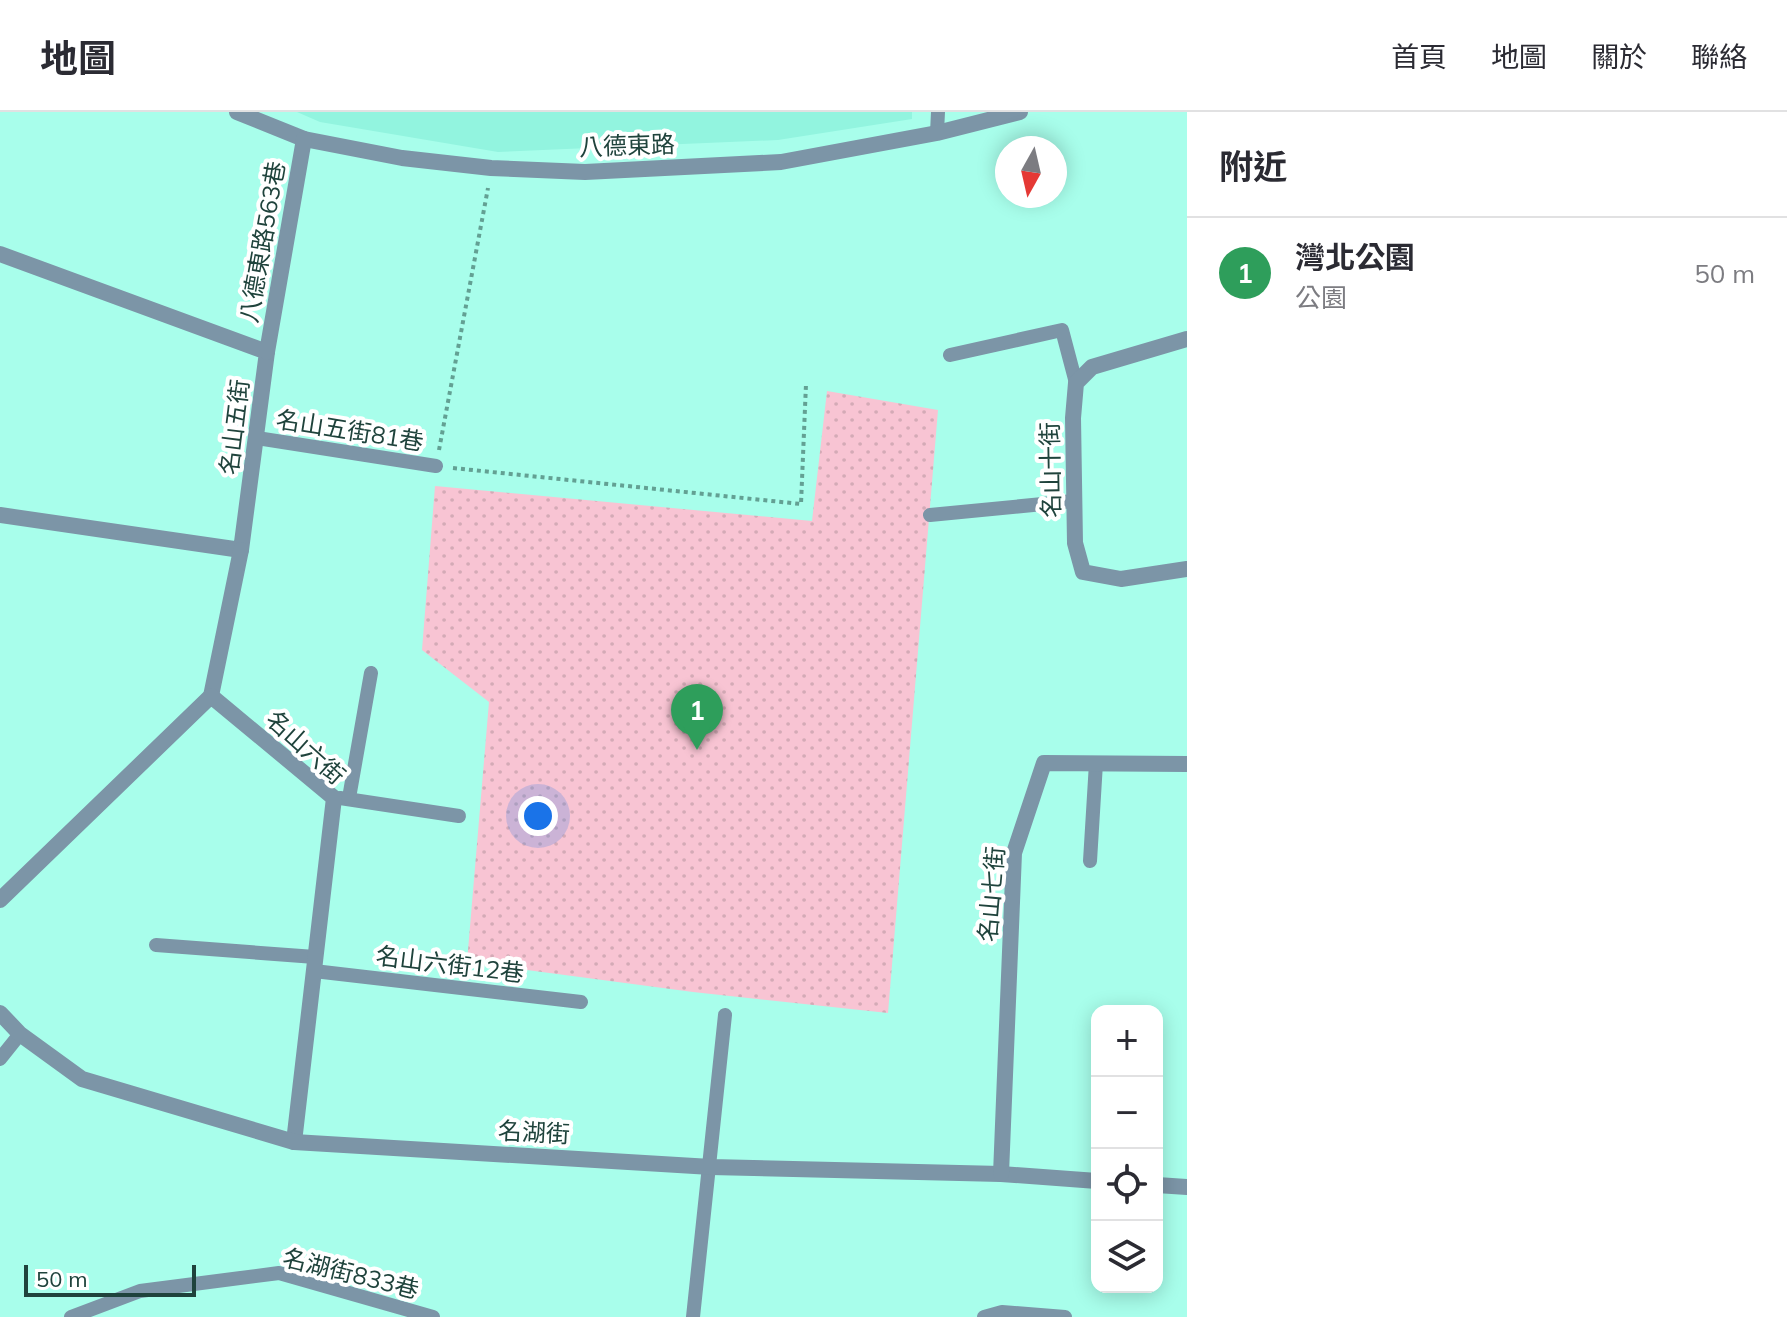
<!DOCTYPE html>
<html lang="zh-TW">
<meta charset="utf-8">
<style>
body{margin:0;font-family:Mulish,"Noto Sans TC",sans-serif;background:#f2f2f3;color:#2b2b33}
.controls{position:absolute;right:24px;bottom:24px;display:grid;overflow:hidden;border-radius:16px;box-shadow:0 4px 20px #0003}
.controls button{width:72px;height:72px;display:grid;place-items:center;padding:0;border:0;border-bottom:2px solid #e1e1e2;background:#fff;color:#2b2b33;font:40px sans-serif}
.compass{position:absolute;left:995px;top:24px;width:72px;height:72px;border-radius:50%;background:#fff;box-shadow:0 4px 20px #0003;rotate:188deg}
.scale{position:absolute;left:24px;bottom:20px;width:172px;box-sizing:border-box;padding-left:8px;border:4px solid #1f433c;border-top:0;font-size:22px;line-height:28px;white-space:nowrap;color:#1f433c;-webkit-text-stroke:6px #fff;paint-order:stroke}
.you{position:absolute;left:538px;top:704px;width:28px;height:28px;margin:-20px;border:6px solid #fff;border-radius:50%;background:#1a73e8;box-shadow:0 0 0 12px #1a73e833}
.badge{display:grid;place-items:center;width:52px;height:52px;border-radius:50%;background:#ba306c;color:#fff;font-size:26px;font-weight:700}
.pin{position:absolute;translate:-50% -66px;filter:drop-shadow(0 2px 4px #0008)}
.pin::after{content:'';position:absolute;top:42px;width:28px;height:24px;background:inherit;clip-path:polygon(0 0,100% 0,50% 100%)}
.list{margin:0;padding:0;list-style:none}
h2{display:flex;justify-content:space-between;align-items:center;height:104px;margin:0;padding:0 32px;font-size:34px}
h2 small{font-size:26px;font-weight:400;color:#7c7c81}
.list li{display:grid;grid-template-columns:52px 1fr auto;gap:24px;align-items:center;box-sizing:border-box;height:112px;padding:0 32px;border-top:2px solid #e1e1e2}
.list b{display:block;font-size:30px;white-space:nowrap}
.list p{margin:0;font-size:26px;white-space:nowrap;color:#7c7c81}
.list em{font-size:26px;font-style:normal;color:#7c7c81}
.icon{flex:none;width:44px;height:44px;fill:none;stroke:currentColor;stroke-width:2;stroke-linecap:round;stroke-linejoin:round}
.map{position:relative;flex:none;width:1187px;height:1205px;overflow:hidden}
header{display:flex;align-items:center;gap:48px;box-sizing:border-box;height:112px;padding:0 40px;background:#fff;border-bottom:2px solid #e1e1e2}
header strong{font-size:38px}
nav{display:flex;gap:44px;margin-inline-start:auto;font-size:28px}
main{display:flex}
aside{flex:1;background:#fff}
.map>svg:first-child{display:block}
</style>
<header>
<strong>地圖</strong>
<nav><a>首頁</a><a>地圖</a><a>關於</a><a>聯絡</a></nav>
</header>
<main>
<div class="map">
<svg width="1187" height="1205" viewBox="0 0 1187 1205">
<defs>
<pattern id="park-dots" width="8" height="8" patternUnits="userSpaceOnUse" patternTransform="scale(2)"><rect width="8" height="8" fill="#f8c4d3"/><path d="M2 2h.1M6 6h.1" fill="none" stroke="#d4aab6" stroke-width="1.8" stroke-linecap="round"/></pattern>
</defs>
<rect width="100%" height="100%" fill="#a8feeb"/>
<polygon fill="#92f4df" points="297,0 912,0 912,7 778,28 498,40 320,10"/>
<polygon fill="url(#park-dots)" points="827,279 938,298 888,901 693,880 467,850 489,590 422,538 435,374 812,409"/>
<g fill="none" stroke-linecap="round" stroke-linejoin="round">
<g stroke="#63a093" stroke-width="4" stroke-dasharray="4 4" stroke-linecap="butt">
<polyline points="439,338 488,76"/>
<polyline points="453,356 801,392 806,272"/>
</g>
<g stroke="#7c95a7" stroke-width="14">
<polyline points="937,21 938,0"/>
<polyline points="950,243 1062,218 1076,271"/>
<polyline points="257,326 436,354"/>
<polyline points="930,403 1074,389"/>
<polyline points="340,686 459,704"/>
<polyline points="349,686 371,561"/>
<polyline points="1090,749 1096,651"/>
<polyline points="156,833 315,845"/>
<polyline points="314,859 581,890"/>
<polyline points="0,947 20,922"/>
<polyline points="71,1205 140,1179 279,1161 433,1205"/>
<polyline points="693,1205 725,903"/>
<polyline points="984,1205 1002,1200 1065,1205"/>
</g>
<g stroke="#7c95a7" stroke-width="16">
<polyline points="237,0 304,27 402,46 491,56 585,60 781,50 937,21 1020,0"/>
<polyline points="0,142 267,240 241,438 0,403"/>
<polyline points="1187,227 1092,255 1076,271 1073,306 1075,431 1083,460 1121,467 1187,457"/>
<polyline points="267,240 304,27"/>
<polyline points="211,584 241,438"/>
<polyline points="0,788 211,584 334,686 294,1030"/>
<polyline points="0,901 20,922 82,967 294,1030 711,1055 1001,1062 1097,1069"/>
<polyline points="1001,1062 1014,741 1044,651 1187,652"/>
<polyline points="1157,1073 1187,1075"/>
</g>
</g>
<g text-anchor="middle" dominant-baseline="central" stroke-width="8" stroke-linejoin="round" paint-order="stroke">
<g font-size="24" fill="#1f433c" stroke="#fff">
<text transform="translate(627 33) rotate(-2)">八德東路</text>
<text transform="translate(262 130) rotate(-80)">八德東路563巷</text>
<text transform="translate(234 315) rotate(-83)">名山五街</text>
<text transform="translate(350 318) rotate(9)">名山五街81巷</text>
<text transform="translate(1050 358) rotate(-91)">名山十街</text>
<text transform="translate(306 635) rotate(42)">名山六街</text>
<text transform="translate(991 782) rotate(-85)">名山七街</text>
<text transform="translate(450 852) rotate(7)">名山六街12巷</text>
<text transform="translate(534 1020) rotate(3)">名湖街</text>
<text transform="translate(351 1161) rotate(14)">名湖街833巷</text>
</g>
</g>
</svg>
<div class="controls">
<button>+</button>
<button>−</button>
<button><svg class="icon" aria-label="locate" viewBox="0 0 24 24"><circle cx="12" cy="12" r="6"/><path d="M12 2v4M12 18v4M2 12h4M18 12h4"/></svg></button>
<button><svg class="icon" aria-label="layers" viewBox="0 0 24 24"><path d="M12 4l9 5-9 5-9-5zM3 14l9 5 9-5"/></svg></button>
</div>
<svg class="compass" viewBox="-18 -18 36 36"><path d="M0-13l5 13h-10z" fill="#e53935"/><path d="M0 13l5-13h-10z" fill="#7c7c81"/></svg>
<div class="scale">50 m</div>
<div class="you"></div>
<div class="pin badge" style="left:697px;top:638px;background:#2e9e5b">1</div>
</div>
<aside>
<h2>附近<small></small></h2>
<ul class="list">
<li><span class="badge" style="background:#2e9e5b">1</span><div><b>灣北公園</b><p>公園</p></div><em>50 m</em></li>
</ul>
</aside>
</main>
